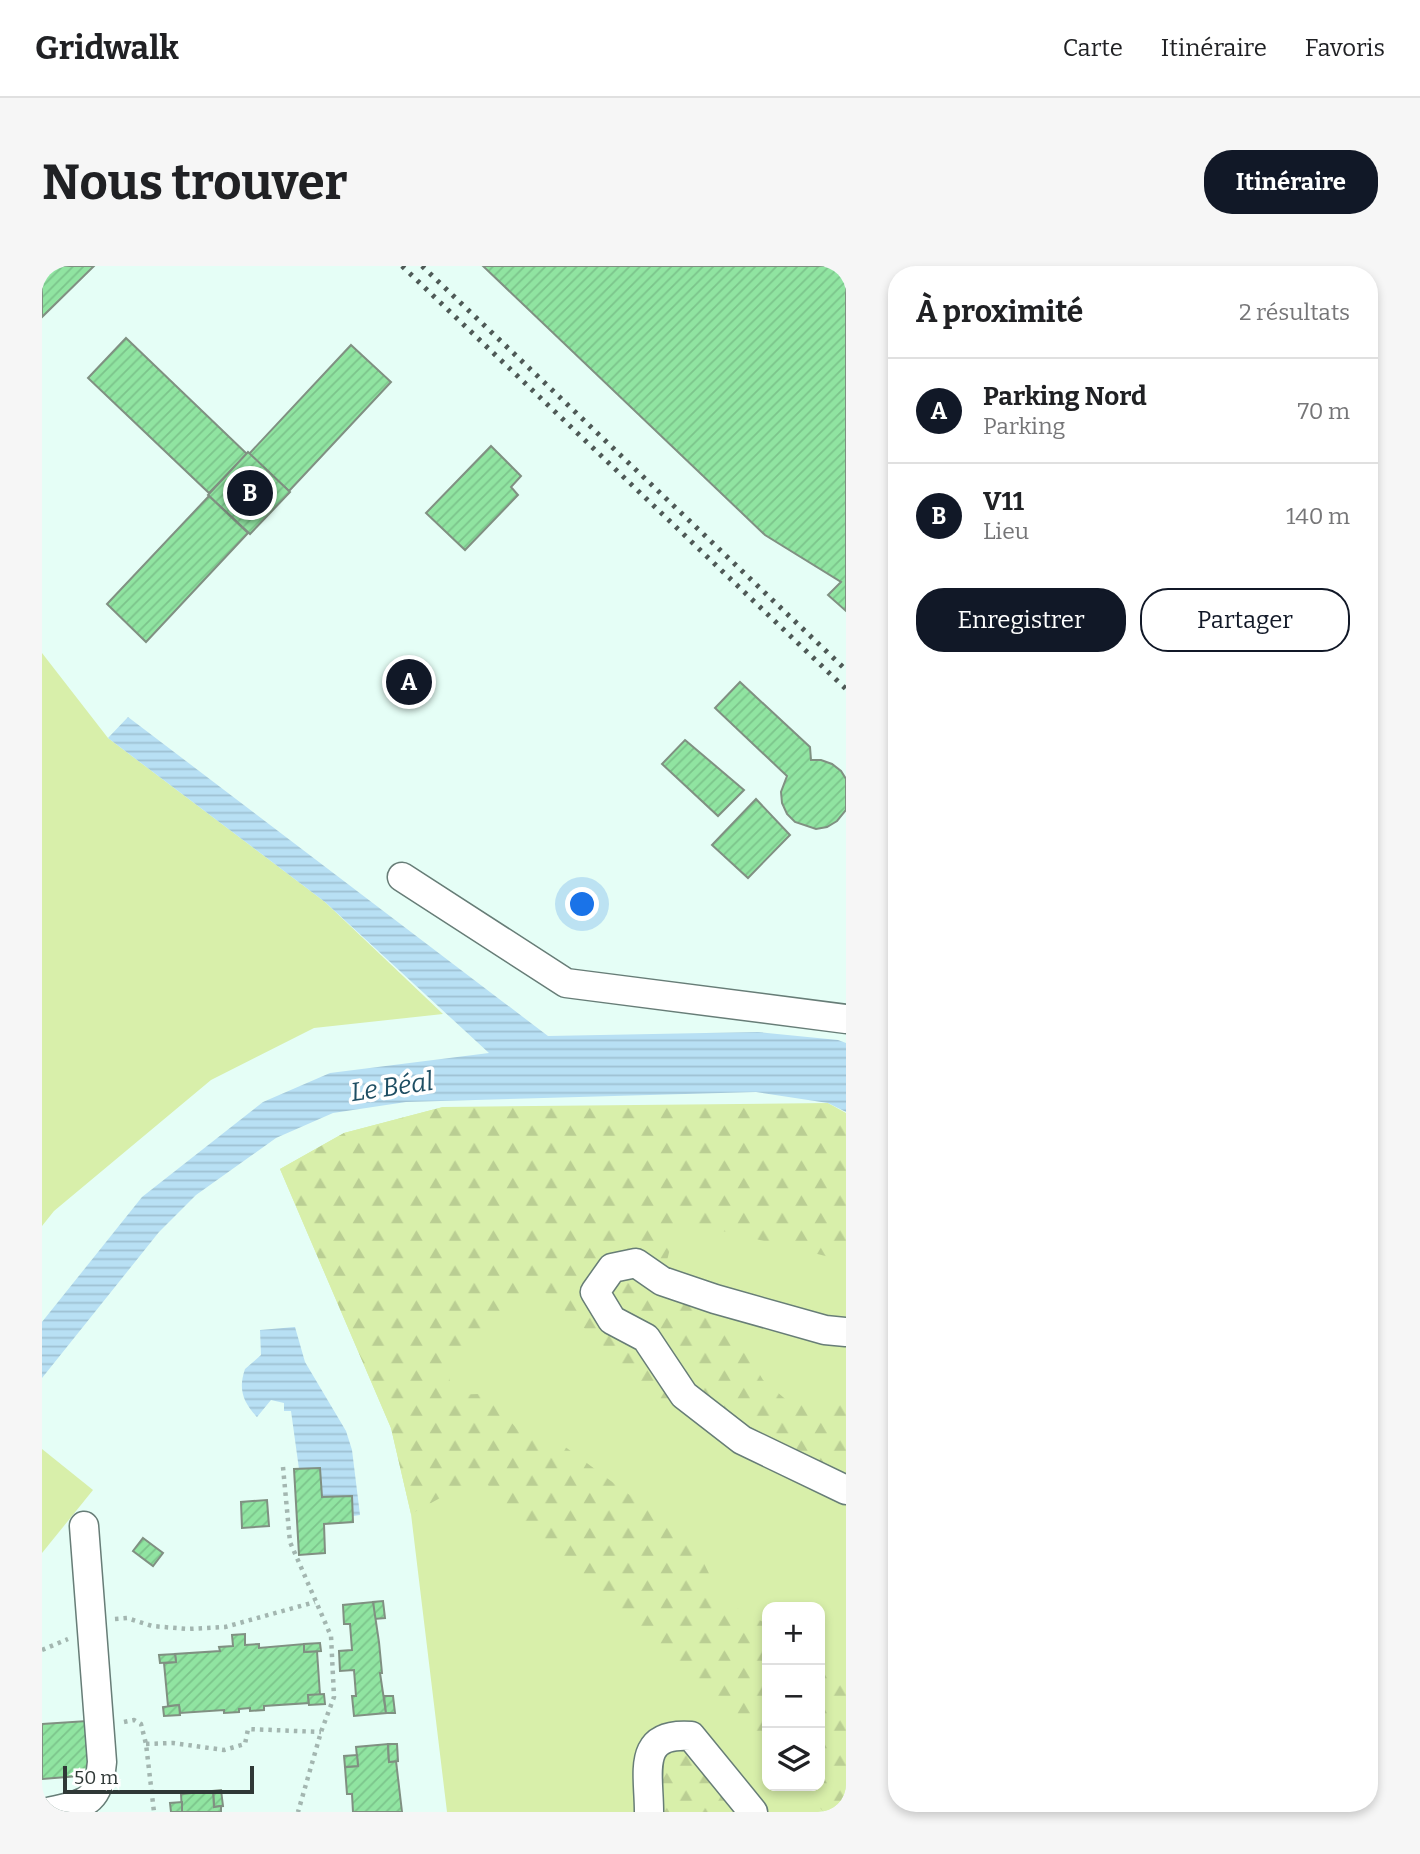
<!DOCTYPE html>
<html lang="fr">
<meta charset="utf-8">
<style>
body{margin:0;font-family:Bitter,serif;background:#f6f6f6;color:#202124}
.controls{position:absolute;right:21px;bottom:21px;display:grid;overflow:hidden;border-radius:14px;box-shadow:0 4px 10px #0003}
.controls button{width:63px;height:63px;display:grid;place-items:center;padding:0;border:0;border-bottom:2px solid #e0e0e0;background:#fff;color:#202124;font:35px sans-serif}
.scale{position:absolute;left:21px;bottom:18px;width:191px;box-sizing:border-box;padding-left:7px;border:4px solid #2f3836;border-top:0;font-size:19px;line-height:24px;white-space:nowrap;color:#2f3836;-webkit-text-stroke:5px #fff;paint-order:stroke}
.you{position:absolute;left:541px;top:639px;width:24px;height:24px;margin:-18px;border:5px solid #fff;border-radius:50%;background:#1a73e8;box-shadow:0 0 0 10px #1a73e833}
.badge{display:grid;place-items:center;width:46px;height:46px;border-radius:50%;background:#111827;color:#fff;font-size:23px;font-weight:700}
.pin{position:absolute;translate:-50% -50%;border:4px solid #fff;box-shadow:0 2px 7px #0006}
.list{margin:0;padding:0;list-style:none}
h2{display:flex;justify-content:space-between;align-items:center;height:91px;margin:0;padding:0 28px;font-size:30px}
h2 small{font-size:23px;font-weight:400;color:#757577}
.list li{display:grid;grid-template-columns:46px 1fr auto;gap:21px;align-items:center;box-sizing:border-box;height:105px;padding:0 28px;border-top:2px solid #e0e0e0}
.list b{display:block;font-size:26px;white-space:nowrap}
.list p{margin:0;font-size:23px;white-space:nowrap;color:#757577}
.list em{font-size:23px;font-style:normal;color:#757577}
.actions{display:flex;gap:14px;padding:21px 28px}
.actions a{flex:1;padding:16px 0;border:2px solid #111827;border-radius:28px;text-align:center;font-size:24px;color:#111827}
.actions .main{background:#111827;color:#fff}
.icon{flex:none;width:38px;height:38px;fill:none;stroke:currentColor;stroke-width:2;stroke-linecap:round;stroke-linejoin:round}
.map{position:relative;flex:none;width:804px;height:1546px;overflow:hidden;border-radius:28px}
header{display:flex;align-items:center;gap:42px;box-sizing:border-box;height:98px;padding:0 35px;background:#fff;border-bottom:2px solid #e0e0e0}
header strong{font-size:33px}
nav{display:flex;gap:38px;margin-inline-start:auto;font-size:24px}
.intro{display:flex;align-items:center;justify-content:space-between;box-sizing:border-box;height:168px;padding:0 42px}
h1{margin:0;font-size:49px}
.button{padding:18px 32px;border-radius:28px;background:#111827;color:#fff;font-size:24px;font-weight:700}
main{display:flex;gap:42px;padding:0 42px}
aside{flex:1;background:#fff;border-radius:28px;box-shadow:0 4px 10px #0003}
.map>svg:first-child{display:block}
</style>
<header>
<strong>Gridwalk</strong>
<nav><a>Carte</a><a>Itinéraire</a><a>Favoris</a></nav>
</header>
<div class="intro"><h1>Nous trouver</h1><a class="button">Itinéraire</a></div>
<main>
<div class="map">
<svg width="804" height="1546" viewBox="0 0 804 1546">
<defs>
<pattern id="forest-firs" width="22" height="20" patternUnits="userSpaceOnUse" patternTransform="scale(1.75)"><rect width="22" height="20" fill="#d8efaa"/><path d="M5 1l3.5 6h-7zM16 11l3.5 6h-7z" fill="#bace93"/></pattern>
<pattern id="water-rules" width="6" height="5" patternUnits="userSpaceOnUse" patternTransform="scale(1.75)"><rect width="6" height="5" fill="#b8e0f4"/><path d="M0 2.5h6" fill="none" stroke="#9ec1d2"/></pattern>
<pattern id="building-hatch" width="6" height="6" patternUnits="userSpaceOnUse" patternTransform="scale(1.75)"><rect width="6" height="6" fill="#90e4a1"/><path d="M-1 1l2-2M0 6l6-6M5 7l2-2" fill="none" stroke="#7cc48b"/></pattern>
</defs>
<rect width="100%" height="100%" fill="#e5fef6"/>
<g fill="#d8efaa" fill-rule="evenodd">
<polygon points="0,387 66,472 283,636 401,748 272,762 169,814 12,945 0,960"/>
<path d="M401 841 804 847V1546H405L369 1248 349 1162 238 903 302 867ZM725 1341H778V1520H725Z"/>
<polygon points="0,1183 51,1224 0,1287"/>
</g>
<g fill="url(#forest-firs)">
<polygon points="786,837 804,847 804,995 635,954 620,1015 673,1033 721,1114 748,1137 804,1131 804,1224 608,1128 564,1082 495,1019 440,1069 404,1097 411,1129 436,1128 460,1145 480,1169 518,1177 652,1277 680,1334 725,1358 725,1489 632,1396 605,1377 541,1310 504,1282 445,1218 409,1226 369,1248 349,1162 238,903 302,867 401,841"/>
<polygon points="778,1377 804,1415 804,1546 782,1546 756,1520 778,1520"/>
<polygon points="649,1470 711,1546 607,1546 607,1489 629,1489"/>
</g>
<g fill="url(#water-rules)">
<polygon points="86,451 506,770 716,766 796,774 804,777 804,846 786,837 714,826 364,836 291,847 234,872 154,929 117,966 0,1112 0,1056 100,931 221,836 288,807 447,787 283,636 66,472"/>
<path d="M253 1061 263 1096 304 1165 310 1184 318 1249 311 1250 310 1230 280 1231 278 1202 257 1203 249 1145H242V1137L229 1134 215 1151C201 1136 196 1123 203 1103L219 1089 218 1064Z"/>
</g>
<g fill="url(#building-hatch)" stroke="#809082" stroke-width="2">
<polygon points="0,0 52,0 0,51"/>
<polygon points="441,0 804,0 804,345 786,329 799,316 723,269"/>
<polygon points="84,72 205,188 167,227 46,112"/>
<polygon points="309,79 349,116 247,225 207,188"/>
<polygon points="449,180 479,210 469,221 476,229 423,284 384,247"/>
<polygon points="206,186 248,226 208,268 166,229"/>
<polygon points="167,230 206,267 104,376 65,338"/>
<polygon points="698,416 768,481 769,494 779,494 790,498 799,505 804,513 804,544 795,555 785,561 774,563 753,556 745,548 740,537 739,526 745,510 673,442"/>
<polygon points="643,474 702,524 676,550 620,498"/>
<polygon points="714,533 748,569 706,612 670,579"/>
<polygon points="278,1202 280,1231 310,1230 311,1256 282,1258 283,1287 257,1289 252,1203"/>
<polygon points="225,1234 227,1260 200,1262 199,1236"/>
<polygon points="101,1272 121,1287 111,1300 91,1285"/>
<polygon points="341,1335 343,1352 332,1353 331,1336"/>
<polygon points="331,1336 337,1376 340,1407 338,1407 344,1447 312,1450 310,1430 314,1430 312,1404 298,1405 297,1385 310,1384 308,1358 302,1358 301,1339"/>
<polygon points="203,1368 203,1379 217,1378 217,1382 262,1378 262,1386 275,1385 278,1429 266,1429 267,1437 222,1440 222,1444 208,1445 208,1442 197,1443 197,1446 182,1447 182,1444 138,1447 137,1439 126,1440 122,1397 134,1396 133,1388 178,1385 177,1381 191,1380 190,1369"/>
<polygon points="278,1377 279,1385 262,1386 262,1378"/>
<polygon points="133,1388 134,1396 118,1397 117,1389"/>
<polygon points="282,1428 283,1438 267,1439 266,1429"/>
<polygon points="342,1430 351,1430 353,1447 344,1447"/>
<polygon points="137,1439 138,1449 122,1450 121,1441"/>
<polygon points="45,1455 49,1509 0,1513 0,1458"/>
<polygon points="346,1478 347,1496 354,1495 360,1546 311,1546 310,1528 305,1528 303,1501 316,1500 314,1481"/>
<polygon points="346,1478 355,1478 356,1495 347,1496"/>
<polygon points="315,1489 316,1500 303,1501 302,1490"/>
<polygon points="179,1524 181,1540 172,1541 171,1525"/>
<polygon points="171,1525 172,1541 179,1540 179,1546 140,1546 139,1528"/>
<polygon points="140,1536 140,1546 129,1546 128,1537"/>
</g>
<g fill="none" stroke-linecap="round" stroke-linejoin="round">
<g stroke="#677d77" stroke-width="31">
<g id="minor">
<polyline points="360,611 524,717 804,753"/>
<polyline points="804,1066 783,1064 673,1033 620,1015 594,997 570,1002 553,1026 570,1054 604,1072 642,1129 700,1174 804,1224"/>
<path d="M6 1546C45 1537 56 1538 60 1496L42 1260"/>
<path d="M607 1546C607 1506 594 1466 649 1470L711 1546"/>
</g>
</g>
<g stroke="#a3b6b0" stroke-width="4.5" stroke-dasharray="3.5 5" stroke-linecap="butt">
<polyline points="241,1201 248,1276 289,1370 292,1431 279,1466 256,1546"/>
<polyline points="73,1353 85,1352 110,1360 145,1363 183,1361 273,1336"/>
<polyline points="0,1384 26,1373"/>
<polyline points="82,1456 92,1454 99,1458 104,1478 112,1546"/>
<polyline points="104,1478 131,1477 182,1484 203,1478 206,1463 279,1466"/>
</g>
<use href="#minor" stroke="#fff" stroke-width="28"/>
<g stroke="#4e5956" stroke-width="5" stroke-dasharray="3.5 7" stroke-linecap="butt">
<polyline points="360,0 804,423"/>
<polyline points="380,0 804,404"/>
</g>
</g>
<g text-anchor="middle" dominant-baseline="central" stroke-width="7" stroke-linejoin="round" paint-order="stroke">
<g font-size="26" font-style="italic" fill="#1e4e63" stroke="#fff">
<text transform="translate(350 821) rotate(-8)">Le Béal</text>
</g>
</g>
</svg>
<div class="controls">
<button>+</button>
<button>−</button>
<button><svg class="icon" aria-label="layers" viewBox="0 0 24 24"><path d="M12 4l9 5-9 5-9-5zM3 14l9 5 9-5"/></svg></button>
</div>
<div class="scale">50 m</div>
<div class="you"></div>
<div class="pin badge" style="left:367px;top:416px">A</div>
<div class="pin badge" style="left:208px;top:227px">B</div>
</div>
<aside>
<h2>À proximité<small>2 résultats</small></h2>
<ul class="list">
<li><span class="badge">A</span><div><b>Parking Nord</b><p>Parking</p></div><em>70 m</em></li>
<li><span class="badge">B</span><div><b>V11</b><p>Lieu</p></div><em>140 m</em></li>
</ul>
<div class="actions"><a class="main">Enregistrer</a><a>Partager</a></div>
</aside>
</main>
